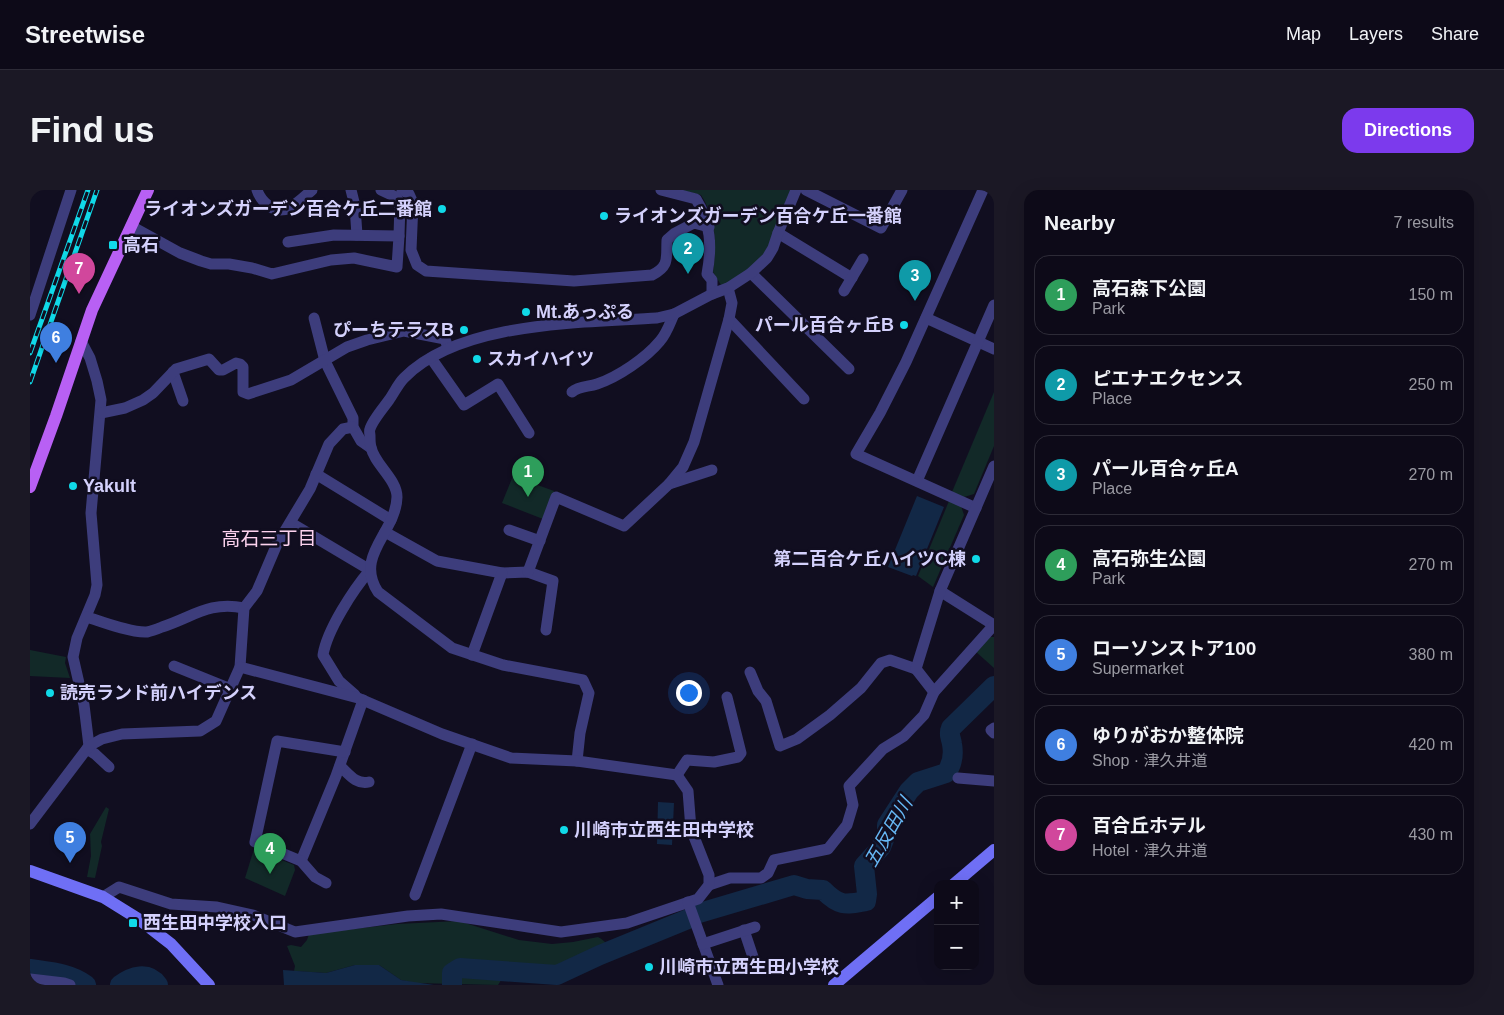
<!DOCTYPE html>
<meta charset="utf-8">
<style>
body{margin:0;font-family:Helvetica,"Noto Sans JP",sans-serif;background:#1b1825;color:#f1f3f6}
.controls{position:absolute;right:15px;bottom:15px;display:grid;overflow:hidden;border-radius:10px;box-shadow:0 5px 20px #0002}
.controls button{width:45px;height:45px;display:grid;place-items:center;padding:0;border:0;border-bottom:1px solid #2d2b37;background:#0d0a18;color:#f1f3f6;font:25px sans-serif}
.you{position:absolute;left:658px;top:502px;width:18px;height:18px;margin:-12px;border:4px solid #fff;border-radius:50%;background:#1a73e8;box-shadow:0 0 0 8px #1a73e833}
.badge{display:grid;place-items:center;width:32px;height:32px;border-radius:50%;background:#7c3aed;color:#fff;font-size:16px;font-weight:700}
.pin{position:absolute;translate:-50% -41px;filter:drop-shadow(0 1px 2px #0008)}
.pin::after{content:'';position:absolute;top:26px;width:18px;height:15px;background:inherit;clip-path:polygon(0 0,100% 0,50% 100%)}
.list{margin:0;padding:0;list-style:none}
h2{display:flex;justify-content:space-between;align-items:center;height:65px;margin:0;padding:0 20px;font-size:21px}
h2 small{font-size:16px;font-weight:400;color:#9a9aa2}
.list li{display:grid;grid-template-columns:32px 1fr auto;gap:15px;align-items:center;box-sizing:border-box;height:80px;margin:0 10px 10px;padding:0 10px;border:1px solid #2d2b37;border-radius:15px}
.list b{display:block;font-size:19px;white-space:nowrap}
.list p{margin:0;font-size:16px;white-space:nowrap;color:#9a9aa2}
.list em{font-size:16px;font-style:normal;color:#9a9aa2}
.map{position:relative;flex:none;width:964px;height:795px;overflow:hidden;border-radius:15px}
header{display:flex;align-items:center;gap:30px;box-sizing:border-box;height:70px;padding:0 25px;background:#0d0a18;border-bottom:1px solid #2d2b37}
header strong{font-size:24px}
nav{display:flex;gap:28px;margin-inline-start:auto;font-size:18px}
.intro{display:flex;align-items:center;justify-content:space-between;box-sizing:border-box;height:120px;padding:0 30px}
h1{margin:0;font-size:35px}
.button{padding:12px 22px;border-radius:15px;background:#7c3aed;color:#fff;font-size:18px;font-weight:700}
main{display:flex;gap:30px;padding:0 30px}
aside{flex:1;background:#0d0a18;border-radius:15px;box-shadow:0 5px 20px #0002}
.map>svg:first-child{display:block}
</style>
<header>
<strong>Streetwise</strong>
<nav><a>Map</a><a>Layers</a><a>Share</a></nav>
</header>
<div class="intro"><h1>Find us</h1><a class="button">Directions</a></div>
<main>
<div class="map">
<svg width="964" height="795" viewBox="0 0 964 795">
<rect width="100%" height="100%" fill="#110e20"/>
<g fill="#122928">
<path d="M651 0H762L739 57C727 74 712 84 695 94L691 95 683 82C687 55 686 28 671 5Z"/>
<polygon points="964,202 964,256 944,304 934,307 922,302"/>
<polygon points="483,286 524,301 513,329 472,313"/>
<polygon points="919,311 931,316 934,325 903,397 888,386"/>
<polygon points="958,447 964,447 964,478 945,461"/>
<polygon points="0,460 36,467 35,473 40,488 0,486"/>
<polygon points="76,617 79,619 71,652 72,656 65,688 57,687 61,666 60,644"/>
<polygon points="224,659 264,675 265,680 255,706 215,688"/>
<path d="M429 731 489 750 522 754 543 752 568 747C577 752 579 756 580 765L536 785 475 784 468 795 385 793 371 790 349 775H325L296 783 264 781 265 776 257 756 261 755 271 757 277 750 279 744 367 734Z"/>
</g>
<g fill="#122846">
<polygon points="887,306 914,317 886,386 883,385 882,386 858,377"/>
<polygon points="628,612 644,613 642,655 627,654"/>
<polygon points="325,775 349,775 371,790 404,795 254,795 253,780 296,783"/>
</g>
<g fill="none" stroke-linecap="round" stroke-linejoin="round">
<g stroke="#122846" stroke-width="20">
<path d="M666 724 764 695 777 699 793 700C809 716 814 715 836 711L837 704 834 676 851 657 857 642V635L879 601 888 592 916 583C922 575 924 565 922 554 921 547 918 545 921 538L964 496"/>
<path d="M0 779C20 782 40 783 56 795"/>
<path d="M90 795C102 786 118 781 128 795"/>
<polyline points="422,795 422,783 430,778 527,785 570,765 658,729"/>
</g>
<g stroke="#3d3d7c" stroke-width="11">
<path d="M227 0C231 12 245 25 259 18 267 14 275 6 282 0"/>
<polyline points="321,0 325,16 327,45"/>
<path d="M372 0 379 4 383 13 381 60 387 75 396 81 544 91 622 85C640 76 636 68 637 50L645 43 664 33 679 37"/>
<path d="M631 0 666 9C681 33 682 57 677 84L682 90V104"/>
<polyline points="776,0 851,38 872,0"/>
<polyline points="101,36 150,63 171,71 181,74 199,74 222,78 242,84 301,70 324,68 367,77 369,46"/>
<polyline points="748,43 822,88"/>
<polyline points="258,52 304,45 369,46 370,13 366,7 351,0"/>
<polyline points="721,83 819,179"/>
<polyline points="814,101 833,69"/>
<polyline points="0,125 41,0"/>
<polyline points="284,128 295,171 323,228 323,237 331,251 341,258"/>
<polyline points="896,128 964,159"/>
<polyline points="699,129 774,209"/>
<polyline points="51,151 60,168 67,191 71,210 61,323 67,395 65,405 47,448 43,467 54,515 59,556"/>
<polyline points="401,168 434,215 468,194 499,243"/>
<polyline points="143,182 153,211"/>
<path d="M542 202C549 196 558 197 567 194 588 187 616 168 630 151 637 143 640 133 644 124"/>
<polyline points="71,223 95,218 113,210 123,203 146,179 179,169 189,180 193,180 206,173 210,174 213,177 213,202 218,204 261,190 317,157 337,150 374,141 415,149 418,158"/>
<polyline points="286,284 361,330"/>
<polyline points="887,291 964,115"/>
<polyline points="639,294 682,280"/>
<polyline points="946,318 826,264 850,223 876,172 953,0"/>
<path d="M261 333 340 380C323 400 297 440 293 465L309 491 325 505"/>
<polyline points="479,340 510,351"/>
<polyline points="355,342 407,371 472,383 498,382 523,391 516,440"/>
<polyline points="498,382 526,307 594,336 639,294 653,277 664,252 699,129 702,113 698,98"/>
<polyline points="910,401 964,435"/>
<path d="M57 427C72 432 101 443 117 442 122 441 127 439 132 437 163 427 179 411 214 418"/>
<polyline points="442,465 472,383"/>
<polyline points="144,476 201,499"/>
<polyline points="720,482 728,501 736,511 750,556 767,549 800,525 831,498 851,473 860,470 886,479"/>
<polyline points="904,502 886,479 910,401 964,276"/>
<polyline points="964,538 961,540 964,543"/>
<polyline points="57,559 65,564 79,577"/>
<path d="M547 571 550 543 559 503 553 490 473 475 422 458 348 402C324 365 366 343 367 307 367 289 344 274 341 257 340 254 340 250 340 246 340 244 339 241 340 239 342 231 354 217 359 210 364 203 368 194 374 188 430 131 552 133 627 128L644 124 682 104 698 98 721 83 737 68 743 58 748 43 766 0"/>
<path d="M310 576C319 584 326 595 339 592"/>
<polyline points="647,585 657,570 684,572 708,567 711,563 697,507"/>
<polyline points="928,588 964,591"/>
<polyline points="0,634 59,556 72,549 92,544 170,541 186,531 210,477 214,418 227,401 247,354 280,299 299,254 313,239 323,237"/>
<polyline points="271,671 306,586 333,510"/>
<polyline points="296,693 285,687 271,671 225,652 247,551 315,562"/>
<polyline points="679,695 700,688 731,688 738,683 744,670 798,659 817,635 823,615 819,596 853,559 874,546 894,525 904,502 964,435"/>
<polyline points="385,705 442,554"/>
<polyline points="73,707 89,697 141,714 187,717 223,725 265,742 378,726 411,724 531,742 597,733 668,709 679,695 679,685 661,639 658,601 647,585 547,571 481,568 412,544 328,508 210,477"/>
<polyline points="658,712 688,795"/>
<polyline points="714,740 723,767"/>
<polyline points="673,754 725,737"/>
<polyline points="0,789 34,793 40,795"/>
</g>
<g stroke="#6f6ff5" stroke-width="12">
<polyline points="0,681 73,707 110,730 141,754 179,795"/>
<polyline points="924,694 964,660"/>
<polyline points="804,795 908,707"/>
</g>
<polyline stroke="#b860f4" stroke-width="12" points="0,297 26,226 62,120 118,0"/>
<g stroke="#10d9e8" stroke-width="5">
<g id="rail">
<polyline points="0,163 58,0"/>
<polyline points="0,192 67,0"/>
</g>
</g>
<use href="#rail" stroke="#110e20" stroke-width="3" stroke-dasharray="9" stroke-linecap="butt"/>
</g>
<g fill="#10d9e8" stroke="#110e20" stroke-width="2">
<circle cx="412" cy="19" r="5"/>
<circle cx="574" cy="26" r="5"/>
<rect x="78" y="50" width="10" height="10" rx="2.5"/>
<circle cx="496" cy="122" r="5"/>
<circle cx="874" cy="135" r="5"/>
<circle cx="434" cy="140" r="5"/>
<circle cx="447" cy="169" r="5"/>
<circle cx="43" cy="296" r="5"/>
<circle cx="946" cy="369" r="5"/>
<circle cx="20" cy="503" r="5"/>
<circle cx="534" cy="640" r="5"/>
<rect x="98" y="728" width="10" height="10" rx="2.5"/>
<circle cx="619" cy="777" r="5"/>
</g>
<g text-anchor="middle" dominant-baseline="central" stroke-width="5" stroke-linejoin="round" paint-order="stroke">
<g font-size="18" font-weight="bold" fill="#d4d1fc" stroke="#110e20" text-anchor="start">
<text x="402" y="19" text-anchor="end">ライオンズガーデン百合ケ丘二番館</text>
<text x="584" y="26">ライオンズガーデン百合ケ丘一番館</text>
<text x="93" y="55">高石</text>
<text x="506" y="122">Mt.あっぷる</text>
<text x="864" y="135" text-anchor="end">パール百合ヶ丘B</text>
<text x="424" y="140" text-anchor="end">ぴーちテラスB</text>
<text x="457" y="169">スカイハイツ</text>
<text x="53" y="296">Yakult</text>
<text x="936" y="369" text-anchor="end">第二百合ケ丘ハイツC棟</text>
<text x="30" y="503">読売ランド前ハイデンス</text>
<text x="544" y="640">川崎市立西生田中学校</text>
<text x="113" y="733">西生田中学校入口</text>
<text x="629" y="777">川崎市立西生田小学校</text>
</g>
<g font-size="19" fill="#fcd2ee" stroke="#110e20">
<text x="239" y="348">高石三丁目</text>
</g>
<g font-size="19" font-style="italic" fill="#66b7f4" stroke="#110e20">
<text transform="translate(858 642) rotate(-60)">五反田川</text>
</g>
</g>
</svg>
<div class="controls">
<button>+</button>
<button>−</button>
</div>
<div class="you"></div>
<div class="pin badge" style="left:498px;top:307px;background:#2e9e5b">1</div>
<div class="pin badge" style="left:658px;top:84px;background:#0f9aa8">2</div>
<div class="pin badge" style="left:885px;top:111px;background:#0f9aa8">3</div>
<div class="pin badge" style="left:240px;top:684px;background:#2e9e5b">4</div>
<div class="pin badge" style="left:40px;top:673px;background:#3f7fe0">5</div>
<div class="pin badge" style="left:26px;top:173px;background:#3f7fe0">6</div>
<div class="pin badge" style="left:49px;top:104px;background:#d1479c">7</div>
</div>
<aside>
<h2>Nearby<small>7 results</small></h2>
<ul class="list">
<li><span class="badge" style="background:#2e9e5b">1</span><div><b>高石森下公園</b><p>Park</p></div><em>150 m</em></li>
<li><span class="badge" style="background:#0f9aa8">2</span><div><b>ピエナエクセンス</b><p>Place</p></div><em>250 m</em></li>
<li><span class="badge" style="background:#0f9aa8">3</span><div><b>パール百合ヶ丘A</b><p>Place</p></div><em>270 m</em></li>
<li><span class="badge" style="background:#2e9e5b">4</span><div><b>高石弥生公園</b><p>Park</p></div><em>270 m</em></li>
<li><span class="badge" style="background:#3f7fe0">5</span><div><b>ローソンストア100</b><p>Supermarket</p></div><em>380 m</em></li>
<li><span class="badge" style="background:#3f7fe0">6</span><div><b>ゆりがおか整体院</b><p>Shop · 津久井道</p></div><em>420 m</em></li>
<li><span class="badge" style="background:#d1479c">7</span><div><b>百合丘ホテル</b><p>Hotel · 津久井道</p></div><em>430 m</em></li>
</ul>
</aside>
</main>
